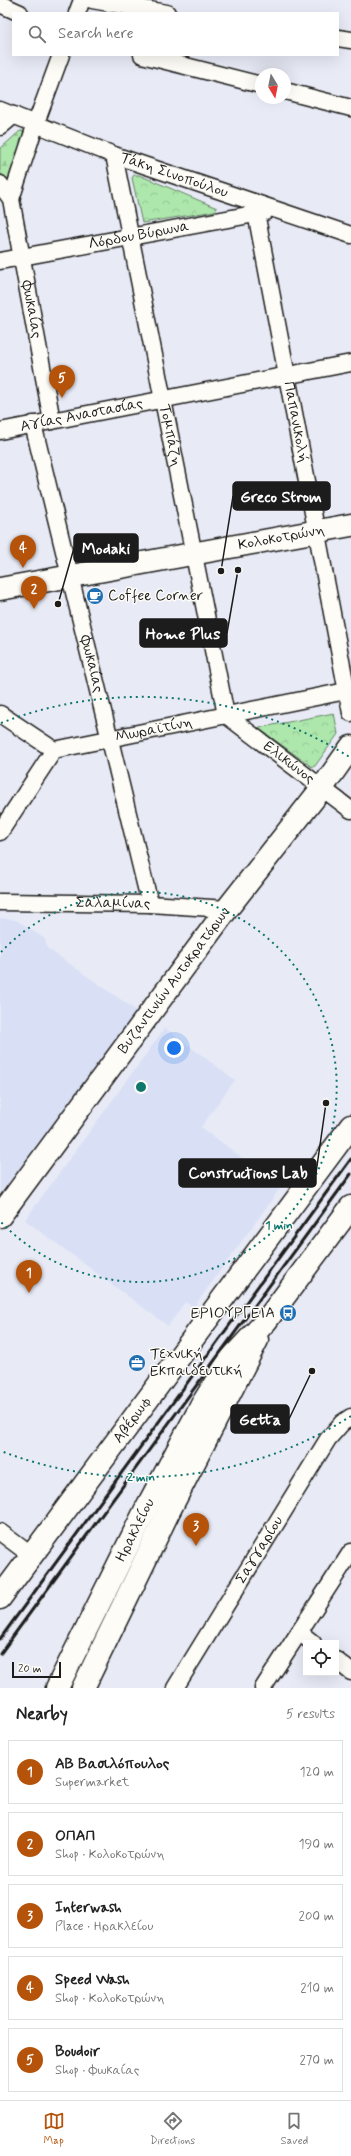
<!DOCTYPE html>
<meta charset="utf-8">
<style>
body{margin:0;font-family:Mynerve,sans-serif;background:#f2f2f2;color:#222}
.controls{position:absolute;right:12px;bottom:12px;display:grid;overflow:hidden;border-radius:0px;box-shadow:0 4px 16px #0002}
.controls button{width:36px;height:36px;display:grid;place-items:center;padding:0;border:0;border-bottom:1px solid #e0e0e0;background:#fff;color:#222;font:20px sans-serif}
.compass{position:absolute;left:255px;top:68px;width:36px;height:36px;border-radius:50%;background:#fff;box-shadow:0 4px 16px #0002;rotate:170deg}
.scale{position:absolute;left:12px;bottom:10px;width:49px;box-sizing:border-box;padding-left:4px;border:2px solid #1c1c1c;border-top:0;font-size:11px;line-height:14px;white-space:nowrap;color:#1c1c1c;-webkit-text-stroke:3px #fdfcf7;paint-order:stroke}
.you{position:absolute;left:174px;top:1048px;width:14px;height:14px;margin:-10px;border:3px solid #fff;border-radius:50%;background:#1a73e8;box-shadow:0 0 0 6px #1a73e833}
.badge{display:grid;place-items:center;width:26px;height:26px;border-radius:50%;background:#b45309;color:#fff;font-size:13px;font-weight:700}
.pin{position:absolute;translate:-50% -33px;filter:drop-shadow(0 1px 2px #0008)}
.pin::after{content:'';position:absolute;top:21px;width:14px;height:12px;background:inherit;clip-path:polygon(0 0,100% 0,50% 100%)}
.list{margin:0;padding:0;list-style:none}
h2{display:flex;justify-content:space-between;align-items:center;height:52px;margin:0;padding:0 16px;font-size:17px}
h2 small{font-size:13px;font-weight:400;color:#767676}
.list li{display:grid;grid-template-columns:26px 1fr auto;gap:12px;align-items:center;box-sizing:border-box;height:64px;margin:0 8px 8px;padding:0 8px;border:1px solid #e0e0e0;border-radius:0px}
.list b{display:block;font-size:15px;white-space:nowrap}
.list p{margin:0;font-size:13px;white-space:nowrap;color:#767676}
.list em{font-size:13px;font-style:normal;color:#767676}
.icon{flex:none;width:22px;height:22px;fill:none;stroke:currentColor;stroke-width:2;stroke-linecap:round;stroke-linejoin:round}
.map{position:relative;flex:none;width:351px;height:1688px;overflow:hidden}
.search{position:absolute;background:#fff;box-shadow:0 4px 16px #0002;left:12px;right:12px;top:12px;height:44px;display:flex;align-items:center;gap:10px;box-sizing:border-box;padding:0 14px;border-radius:0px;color:#767676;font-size:15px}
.sheet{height:412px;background:#fff}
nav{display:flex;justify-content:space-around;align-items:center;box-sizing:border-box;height:56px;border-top:1px solid #e0e0e0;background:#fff;font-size:11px;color:#767676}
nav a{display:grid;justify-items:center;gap:2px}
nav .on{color:#b45309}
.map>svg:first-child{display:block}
</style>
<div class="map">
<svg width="351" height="1688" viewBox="0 0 351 1688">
<defs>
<pattern id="forest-firs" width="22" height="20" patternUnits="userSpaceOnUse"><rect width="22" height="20" fill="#ade7ac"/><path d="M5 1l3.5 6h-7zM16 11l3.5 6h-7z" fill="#94c693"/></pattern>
<pattern id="park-crowns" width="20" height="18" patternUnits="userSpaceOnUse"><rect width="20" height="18" fill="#ade7ac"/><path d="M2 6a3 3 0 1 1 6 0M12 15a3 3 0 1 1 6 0" fill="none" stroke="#94c693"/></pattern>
</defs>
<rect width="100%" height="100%" fill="#e8ebf6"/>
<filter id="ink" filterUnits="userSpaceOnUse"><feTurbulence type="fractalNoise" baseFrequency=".025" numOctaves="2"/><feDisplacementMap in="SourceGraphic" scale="8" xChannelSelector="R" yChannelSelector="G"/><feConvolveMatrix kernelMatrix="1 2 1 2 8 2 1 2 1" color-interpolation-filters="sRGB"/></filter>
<g filter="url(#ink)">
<g fill="#d9dff5">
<polygon points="0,918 16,920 45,939 47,948 137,1011 0,1194"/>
<polygon points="165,1028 235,1080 201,1127 281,1187 194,1307 185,1302 168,1326 25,1220"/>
</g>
<polygon fill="url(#forest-firs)" stroke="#648264" points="20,131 23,131 24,136 8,179 0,173 0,149"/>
<g fill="url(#park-crowns)" stroke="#648264">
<polygon points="134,175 139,175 217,208 215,211 142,223 132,178"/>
<polygon points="334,713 338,734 315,766 312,767 258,728"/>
</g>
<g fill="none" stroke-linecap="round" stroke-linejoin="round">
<g stroke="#1c1c1c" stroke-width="19">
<g id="street">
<polyline points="92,0 167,13"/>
<polyline points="0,4 20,13"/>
<polyline points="77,13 82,0"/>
<polyline points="338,38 351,40"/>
<polyline points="142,55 261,85"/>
<polyline points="285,91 351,108"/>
<path id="s1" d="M0 110 114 155 351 235"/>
<polyline points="0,127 14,115"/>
<path id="s2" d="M114 155 226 715 351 810"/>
<path id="s3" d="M0 184 11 199 52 421"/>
<polyline points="11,199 36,123 61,55"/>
<path id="s4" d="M254 202 351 713"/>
<path id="s5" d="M0 261 265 212"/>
<path id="s6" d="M33 424 150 904"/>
<path id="s7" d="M0 431 351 363"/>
<polyline points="0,714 54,750"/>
<path id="s8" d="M0 832 54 750 351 690"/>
<path id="s9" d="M0 902 150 904 227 909"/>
<polyline points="0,1532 32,1556"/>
<polyline points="299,1632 313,1643"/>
<polyline points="336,1660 351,1672"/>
<path id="s10" d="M175 1688 328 1439 342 1423 351 1417"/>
<polyline points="263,1688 351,1552"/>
</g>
</g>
<g stroke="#1c1c1c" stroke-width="25">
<g id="secondary">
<path id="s11" d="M0 589 351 525"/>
<path id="s12" d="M0 1216 227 909 322 788 351 747"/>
<path id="s13" d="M0 1598 351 1126"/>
<path id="s14" d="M57 1688 146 1509 203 1403 228 1362 266 1321 351 1207"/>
<polyline points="83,1688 169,1511 257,1340"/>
</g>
</g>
<use href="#street" stroke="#fdfcf7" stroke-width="16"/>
<use href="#secondary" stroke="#fdfcf7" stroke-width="22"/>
<g stroke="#1c1c1c" stroke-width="3">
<polyline points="0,1639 351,1159"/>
<polyline points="0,1654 351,1174"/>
</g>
</g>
</g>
<g fill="none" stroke="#0f766e" stroke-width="2" stroke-dasharray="2 4">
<path d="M1 952A195 195 0 1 1 1 1222"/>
<path d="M351 1416A390 390 0 0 1 1 1451M1 723A390 390 0 0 1 351 758"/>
</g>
<defs>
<g id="cafe-disc" transform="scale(0.9)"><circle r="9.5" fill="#1f6fb2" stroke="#fdfcf7"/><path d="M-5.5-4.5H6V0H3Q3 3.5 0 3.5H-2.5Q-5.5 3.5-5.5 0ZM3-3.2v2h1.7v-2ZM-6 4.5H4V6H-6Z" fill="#fff"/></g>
<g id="bus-disc" transform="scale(0.9)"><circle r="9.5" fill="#1f6fb2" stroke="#fdfcf7"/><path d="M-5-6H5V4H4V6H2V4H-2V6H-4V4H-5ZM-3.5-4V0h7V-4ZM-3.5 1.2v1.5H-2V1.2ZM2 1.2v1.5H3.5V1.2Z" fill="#fff"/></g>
<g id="office-disc" transform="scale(0.9)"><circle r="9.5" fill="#1f6fb2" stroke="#fdfcf7"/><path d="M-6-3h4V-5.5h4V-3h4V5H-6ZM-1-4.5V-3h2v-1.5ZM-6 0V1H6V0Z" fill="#fff"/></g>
</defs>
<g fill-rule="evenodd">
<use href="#cafe-disc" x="95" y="596"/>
<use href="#bus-disc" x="288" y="1313"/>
<use href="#office-disc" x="137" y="1363"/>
</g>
<g text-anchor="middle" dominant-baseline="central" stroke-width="3" stroke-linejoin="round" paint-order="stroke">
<g font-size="15" fill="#1c1c1c" stroke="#fdfcf7">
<text stroke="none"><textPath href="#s1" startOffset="186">Τάκη Σινοπούλου</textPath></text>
<text stroke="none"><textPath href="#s5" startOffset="141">Λόρδου Βύρωνα</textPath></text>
<text stroke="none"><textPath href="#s3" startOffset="131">Φωκαίας</textPath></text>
<text stroke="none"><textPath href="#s7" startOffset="83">Αγίας Αναστασίας</textPath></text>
<text stroke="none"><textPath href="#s4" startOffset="224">Παπανικολή</textPath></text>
<text stroke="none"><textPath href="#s2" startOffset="286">Τομπάζη</textPath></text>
<text stroke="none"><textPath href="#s11" startOffset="286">Κολοκοτρώνη</textPath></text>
<text stroke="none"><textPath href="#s6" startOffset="247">Φωκαίας</textPath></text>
<text stroke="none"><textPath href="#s8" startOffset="200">Μωραϊτίνη</textPath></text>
<text stroke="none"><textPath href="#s2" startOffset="650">Ελικώνος</textPath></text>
<text stroke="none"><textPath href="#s9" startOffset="113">Σαλαμίνας</textPath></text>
<text stroke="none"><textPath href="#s12" startOffset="293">Βυζαντινών Αυτοκρατόρων</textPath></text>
<text stroke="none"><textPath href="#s13" startOffset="222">Αβέρωφ</textPath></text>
<text stroke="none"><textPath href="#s14" startOffset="176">Ηρακλείου</textPath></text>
<text stroke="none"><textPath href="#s10" startOffset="162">Σαγγαρίου</textPath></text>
</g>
<g font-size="15" fill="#1c1c1c" stroke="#fdfcf7" text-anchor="start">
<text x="108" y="596">Coffee Corner</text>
<text x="275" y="1313" text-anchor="end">ΕΡΙΟΥΡΓΕΙΑ</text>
<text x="150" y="1354">Τεχνική<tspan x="150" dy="17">Εκπαιδευτική</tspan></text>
</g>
</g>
<circle cx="141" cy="1087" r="6" fill="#0f766e" stroke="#fdfcf7" stroke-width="2"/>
<g font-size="12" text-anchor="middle" font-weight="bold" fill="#0f766e" stroke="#fdfcf7" stroke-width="3" stroke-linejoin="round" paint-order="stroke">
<text x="279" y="1229">1 min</text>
<text x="141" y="1481">2 min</text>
</g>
<path fill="none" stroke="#1c1c1c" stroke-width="1.5" d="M221 571L233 496M58 604L74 548M238 570L227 633M326 1103L316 1173M312 1371L289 1419"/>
<g fill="#1c1c1c" stroke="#fdfcf7" stroke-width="1.5">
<circle cx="221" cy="571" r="4"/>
<circle cx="58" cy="604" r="4"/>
<circle cx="238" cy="570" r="4"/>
<circle cx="326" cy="1103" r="4"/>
<circle cx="312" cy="1371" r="4"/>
</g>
<g fill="#1c1c1c" stroke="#1c1c1c" stroke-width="1.5">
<rect x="233" y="482" width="97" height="28" rx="4"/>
<rect x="74" y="534" width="64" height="28" rx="4"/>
<rect x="140" y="619" width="87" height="28" rx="4"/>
<rect x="179" y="1159" width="137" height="28" rx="4"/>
<rect x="231" y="1405" width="58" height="28" rx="4"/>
</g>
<g font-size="16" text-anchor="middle" font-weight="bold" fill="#fff">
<text x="281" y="502">Greco Strom</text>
<text x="106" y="554">Modaki</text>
<text x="183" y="639">Home Plus</text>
<text x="248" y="1178">Constructions Lab</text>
<text x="260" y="1425">Getta</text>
</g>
</svg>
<div class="controls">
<button><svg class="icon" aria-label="locate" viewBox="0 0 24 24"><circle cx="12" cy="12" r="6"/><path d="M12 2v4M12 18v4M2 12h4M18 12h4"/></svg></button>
</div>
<svg class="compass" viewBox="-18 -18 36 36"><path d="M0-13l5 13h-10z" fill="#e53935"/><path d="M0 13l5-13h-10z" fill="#767676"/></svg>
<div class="scale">20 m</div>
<div class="you"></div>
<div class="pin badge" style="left:29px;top:1293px">1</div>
<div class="pin badge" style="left:34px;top:609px">2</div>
<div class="pin badge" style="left:196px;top:1546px">3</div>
<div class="pin badge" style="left:23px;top:568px">4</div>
<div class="pin badge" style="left:62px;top:398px">5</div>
<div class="search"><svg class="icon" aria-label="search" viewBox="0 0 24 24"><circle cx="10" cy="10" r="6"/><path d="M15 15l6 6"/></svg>Search here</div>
</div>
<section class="sheet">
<h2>Nearby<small>5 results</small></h2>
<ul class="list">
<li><span class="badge">1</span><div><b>ΑΒ Βασιλόπουλος</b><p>Supermarket</p></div><em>120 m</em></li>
<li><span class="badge">2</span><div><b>ΟΠΑΠ</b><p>Shop · Κολοκοτρώνη</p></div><em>190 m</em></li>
<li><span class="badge">3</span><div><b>Interwash</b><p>Place · Ηρακλείου</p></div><em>200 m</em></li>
<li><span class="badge">4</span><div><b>Speed Wash</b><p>Shop · Κολοκοτρώνη</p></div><em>210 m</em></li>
<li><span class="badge">5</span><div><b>Boudoir</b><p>Shop · Φωκαίας</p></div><em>270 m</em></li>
</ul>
</section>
<nav>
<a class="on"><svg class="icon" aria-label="map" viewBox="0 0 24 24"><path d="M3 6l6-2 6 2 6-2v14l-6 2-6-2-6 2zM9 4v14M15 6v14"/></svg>Map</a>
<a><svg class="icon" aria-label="directions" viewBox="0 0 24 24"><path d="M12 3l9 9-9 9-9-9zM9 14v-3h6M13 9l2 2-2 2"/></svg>Directions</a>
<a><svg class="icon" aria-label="saved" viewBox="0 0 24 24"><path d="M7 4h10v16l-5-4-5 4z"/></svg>Saved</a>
</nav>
